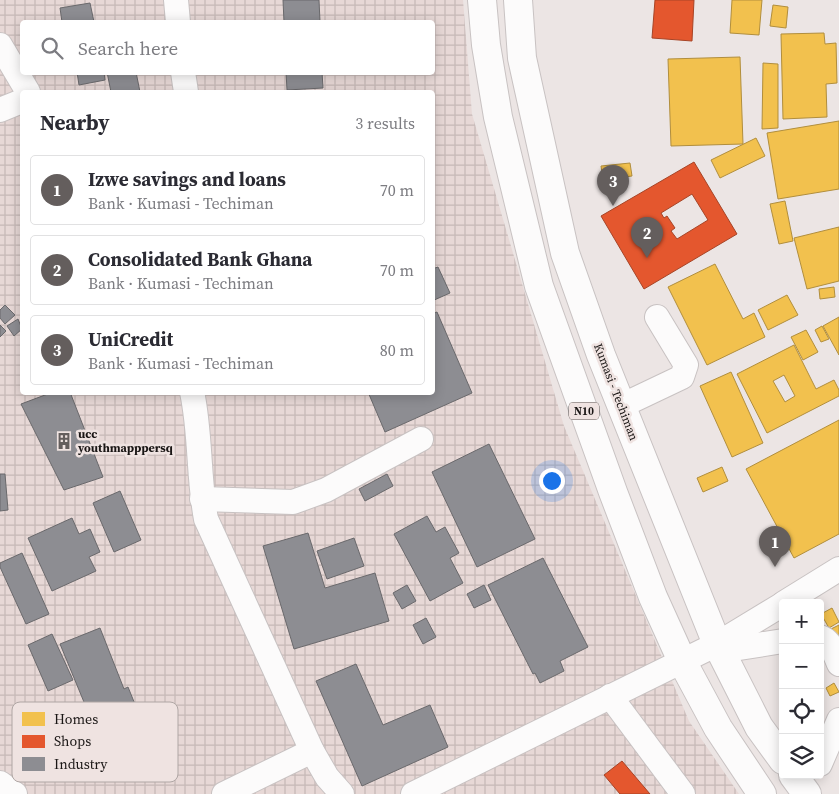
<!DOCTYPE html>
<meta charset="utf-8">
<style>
body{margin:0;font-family:"Source Serif 4",serif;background:#f7f7f7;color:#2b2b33}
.controls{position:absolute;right:15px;bottom:15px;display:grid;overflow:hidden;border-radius:5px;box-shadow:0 2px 12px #0003}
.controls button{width:45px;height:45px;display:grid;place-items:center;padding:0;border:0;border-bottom:1px solid #e1e1e2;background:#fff;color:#2b2b33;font:25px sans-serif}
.you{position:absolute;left:551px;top:480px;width:18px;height:18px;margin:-12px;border:4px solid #fff;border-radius:50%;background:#1a73e8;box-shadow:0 0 0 8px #1a73e833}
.badge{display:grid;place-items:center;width:32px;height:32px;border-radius:50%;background:#645e5d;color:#fff;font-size:16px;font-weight:700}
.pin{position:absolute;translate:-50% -41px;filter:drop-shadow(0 1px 2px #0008)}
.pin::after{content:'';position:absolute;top:26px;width:18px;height:15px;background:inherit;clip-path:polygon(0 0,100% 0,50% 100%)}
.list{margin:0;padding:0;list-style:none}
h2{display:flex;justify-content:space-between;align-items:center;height:65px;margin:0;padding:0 20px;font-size:21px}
h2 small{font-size:16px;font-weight:400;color:#7c7c81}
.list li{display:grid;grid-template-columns:32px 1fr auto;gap:15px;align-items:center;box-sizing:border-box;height:70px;margin:0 10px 10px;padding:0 10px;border:1px solid #e1e1e2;border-radius:5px}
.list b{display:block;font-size:19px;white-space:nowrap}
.list p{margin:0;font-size:16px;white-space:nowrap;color:#7c7c81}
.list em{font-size:16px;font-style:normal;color:#7c7c81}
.icon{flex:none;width:28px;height:28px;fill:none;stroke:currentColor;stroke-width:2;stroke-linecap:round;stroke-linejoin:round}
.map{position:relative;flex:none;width:839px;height:794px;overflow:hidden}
.search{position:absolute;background:#fff;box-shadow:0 2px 12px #0003;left:20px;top:20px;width:415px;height:55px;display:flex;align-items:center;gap:12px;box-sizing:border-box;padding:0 18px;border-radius:5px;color:#7c7c81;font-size:19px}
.panel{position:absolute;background:#fff;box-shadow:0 2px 12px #0003;left:20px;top:90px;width:415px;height:305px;border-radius:5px}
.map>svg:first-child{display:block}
</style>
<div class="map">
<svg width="839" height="794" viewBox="0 0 839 794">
<defs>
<pattern id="industrial-grid" width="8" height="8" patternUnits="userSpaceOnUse" patternTransform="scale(1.25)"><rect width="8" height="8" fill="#e7d8d6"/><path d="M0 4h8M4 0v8" fill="none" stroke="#c6b9b7"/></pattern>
</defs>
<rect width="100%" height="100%" fill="#ece5e4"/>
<path fill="url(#industrial-grid)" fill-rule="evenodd" d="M0 0H463L472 114 564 426 689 721 739 794H0ZM22 22H432V72H22ZM22 92H432V392H22Z"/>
<g fill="#f2c14e" stroke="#b18e3d" fill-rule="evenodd">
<polygon points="732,0 762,0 759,35 730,33"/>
<polygon points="773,5 788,7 786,28 770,26"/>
<polygon points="824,33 825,44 836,43 837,83 826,84 827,117 783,119 781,34"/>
<polygon points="740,57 743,144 671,146 668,59"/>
<polygon points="763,63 778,64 778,128 762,129"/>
<polygon points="839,121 839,189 778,199 767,133"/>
<polygon points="756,138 765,156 720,178 711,160"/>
<polygon points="630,163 632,176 603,180 601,166"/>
<polygon points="785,201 793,241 779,244 770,204"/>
<polygon points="839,227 839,281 807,289 794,238"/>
<polygon points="715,264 743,319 754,313 765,337 707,365 668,287"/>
<polygon points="834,287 835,297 820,299 819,289"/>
<polygon points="787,295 798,315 768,330 758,310"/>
<polygon points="839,317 839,355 823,326"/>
<polygon points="822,326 829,339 821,342 815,330"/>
<polygon points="806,330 818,352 803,360 791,337"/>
<path d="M794 345 816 389 834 380 839 390V396L767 433 737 374ZM784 375 795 396 785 402 773 381Z"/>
<polygon points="731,372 763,443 732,457 700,386"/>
<polygon points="839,420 839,534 794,558 746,469"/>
<polygon points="722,467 728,481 703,492 697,478"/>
<polygon points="832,608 839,622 829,628 821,614"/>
<polygon points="839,625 839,637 836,639 831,629"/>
<polygon points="834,683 839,692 830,696 826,688"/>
</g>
<g fill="#e4572e" stroke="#a74426" fill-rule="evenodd">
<polygon points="655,0 694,0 692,41 652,38"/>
<path d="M694 162 737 234 644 289 601 216ZM692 194 708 220 677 239 671 231 675 228 667 216 664 218 661 213Z"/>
<polygon points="622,761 650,794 620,794 604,775"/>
</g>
<g fill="#8d8d92" stroke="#6a696c">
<polygon points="283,0 319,0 320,22 284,22"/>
<polygon points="90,3 94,22 62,22 60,8"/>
<polygon points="77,72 104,72 105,80 79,85"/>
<polygon points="107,72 136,72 140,92 111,92"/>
<polygon points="286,72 322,72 323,88 287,90"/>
<polygon points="438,267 450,293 432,301 432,269"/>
<polygon points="5,305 15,315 5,324 0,318 0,310"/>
<polygon points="437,312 472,393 385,432 368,392 432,392 432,314"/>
<polygon points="18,319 22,329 14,336 7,326"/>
<polygon points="0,325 6,331 0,337"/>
<polygon points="53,392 70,392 103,477 64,490 21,404"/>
<polygon points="489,444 535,539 477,567 432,472"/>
<polygon points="0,474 5,474 8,510 0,511"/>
<polygon points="387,474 393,486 365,501 359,489"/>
<polygon points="120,491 141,540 114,552 93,503"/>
<polygon points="427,516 436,532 445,527 459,553 450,558 463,583 430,601 394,534"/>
<polygon points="72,518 79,534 90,529 100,552 89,557 96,571 52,591 28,538"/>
<polygon points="308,533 325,588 375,573 389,621 294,649 263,546"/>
<polygon points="354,538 364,566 327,579 317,551"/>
<polygon points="22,553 49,614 26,624 0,567 0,563"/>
<polygon points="543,558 588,647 560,661 564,671 540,683 535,673 533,674 488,585"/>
<polygon points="407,585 416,601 402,609 393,593"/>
<polygon points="484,585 491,600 474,608 467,594"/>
<polygon points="426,618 436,637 423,644 413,625"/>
<polygon points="100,628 124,689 128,687 141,719 98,736 60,644"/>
<polygon points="52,634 73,680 48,691 28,645"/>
<polygon points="356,664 383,725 430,705 448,747 362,786 316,681"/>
</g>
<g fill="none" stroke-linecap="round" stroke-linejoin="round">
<g stroke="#c8c2c2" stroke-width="26">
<g id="minor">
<polyline points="176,0 178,22"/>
<polyline points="0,45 28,92"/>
<polyline points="183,72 186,92"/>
<polyline points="0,110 22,101"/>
<path d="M192 392C201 434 198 477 206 519L312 751 327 777 342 794"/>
<polyline points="621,406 682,377 686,365 657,317"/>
<polyline points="202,499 293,502 326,490 421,439"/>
<polyline points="784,603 839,569"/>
<path d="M820 637C831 640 835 655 839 664"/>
<polyline points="720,651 783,641"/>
<polyline points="610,696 683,794"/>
<polyline points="820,764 839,720"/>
<polyline points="0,783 15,794"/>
<polyline points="224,794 312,751"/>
<polyline points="413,794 717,644 783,604"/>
</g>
</g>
<g stroke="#c8c2c2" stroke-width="30">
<g id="highway">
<polyline points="482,0 486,45 498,117 539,286 613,492 653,597 682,661 718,728 762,794"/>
<polyline points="518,0 522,58 565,253 601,355 717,644 759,727 783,760"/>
<polyline points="793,775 807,794"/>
</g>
</g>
<use href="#minor" stroke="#fcfbfb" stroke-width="24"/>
<use href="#highway" stroke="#fcfbfb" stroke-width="28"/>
</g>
<defs>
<g id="building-bare" transform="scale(1.35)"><path d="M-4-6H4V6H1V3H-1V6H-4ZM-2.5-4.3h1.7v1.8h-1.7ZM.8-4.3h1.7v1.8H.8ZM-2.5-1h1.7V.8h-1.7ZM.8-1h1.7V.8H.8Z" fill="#645e5d" stroke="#efe3e1" stroke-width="2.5" paint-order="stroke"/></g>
</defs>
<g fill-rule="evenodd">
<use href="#building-bare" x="64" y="441"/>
</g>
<g text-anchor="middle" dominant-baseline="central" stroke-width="5" stroke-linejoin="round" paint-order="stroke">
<rect fill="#efe3e1" stroke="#5a5452" stroke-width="1" x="569" y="402.5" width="30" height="17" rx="4"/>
<g font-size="11" font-weight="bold" fill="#1a1615">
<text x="584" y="411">N10</text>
</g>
<g font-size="12" fill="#1a1615" stroke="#efe3e1">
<text transform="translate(616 392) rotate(69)">Kumasi - Techiman</text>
</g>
<g font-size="12" font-weight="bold" fill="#1a1615" stroke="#efe3e1" text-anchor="start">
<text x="78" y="434">ucc<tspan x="78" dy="14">youthmapppersq</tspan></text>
</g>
</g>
<rect x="12" y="702" width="166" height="80" rx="8" fill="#efe3e1" stroke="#afa6a4" stroke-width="1"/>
<rect x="22" y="712" width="23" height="14" fill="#f2c14e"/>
<rect x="22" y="735" width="23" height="13" fill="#e4572e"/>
<rect x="22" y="757" width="23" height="14" fill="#8d8d92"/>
<g font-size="14" fill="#1a1615">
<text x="54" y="724">Homes</text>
<text x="54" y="746">Shops</text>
<text x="54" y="769">Industry</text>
</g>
</svg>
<div class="controls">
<button>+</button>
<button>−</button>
<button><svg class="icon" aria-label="locate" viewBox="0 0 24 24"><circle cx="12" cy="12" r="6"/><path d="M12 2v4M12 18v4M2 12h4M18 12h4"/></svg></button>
<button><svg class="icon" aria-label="layers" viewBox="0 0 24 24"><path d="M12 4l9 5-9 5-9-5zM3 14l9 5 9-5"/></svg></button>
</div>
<div class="you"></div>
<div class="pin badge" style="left:775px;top:567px">1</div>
<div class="pin badge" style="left:647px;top:258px">2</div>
<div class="pin badge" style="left:613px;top:206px">3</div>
<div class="search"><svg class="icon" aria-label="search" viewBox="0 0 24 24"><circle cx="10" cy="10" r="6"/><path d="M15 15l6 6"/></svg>Search here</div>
<section class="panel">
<h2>Nearby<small>3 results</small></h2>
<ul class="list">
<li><span class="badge">1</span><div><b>Izwe savings and loans</b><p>Bank · Kumasi - Techiman</p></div><em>70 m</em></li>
<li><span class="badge">2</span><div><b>Consolidated Bank Ghana</b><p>Bank · Kumasi - Techiman</p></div><em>70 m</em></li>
<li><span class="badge">3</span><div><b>UniCredit</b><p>Bank · Kumasi - Techiman</p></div><em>80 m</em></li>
</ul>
</section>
</div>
